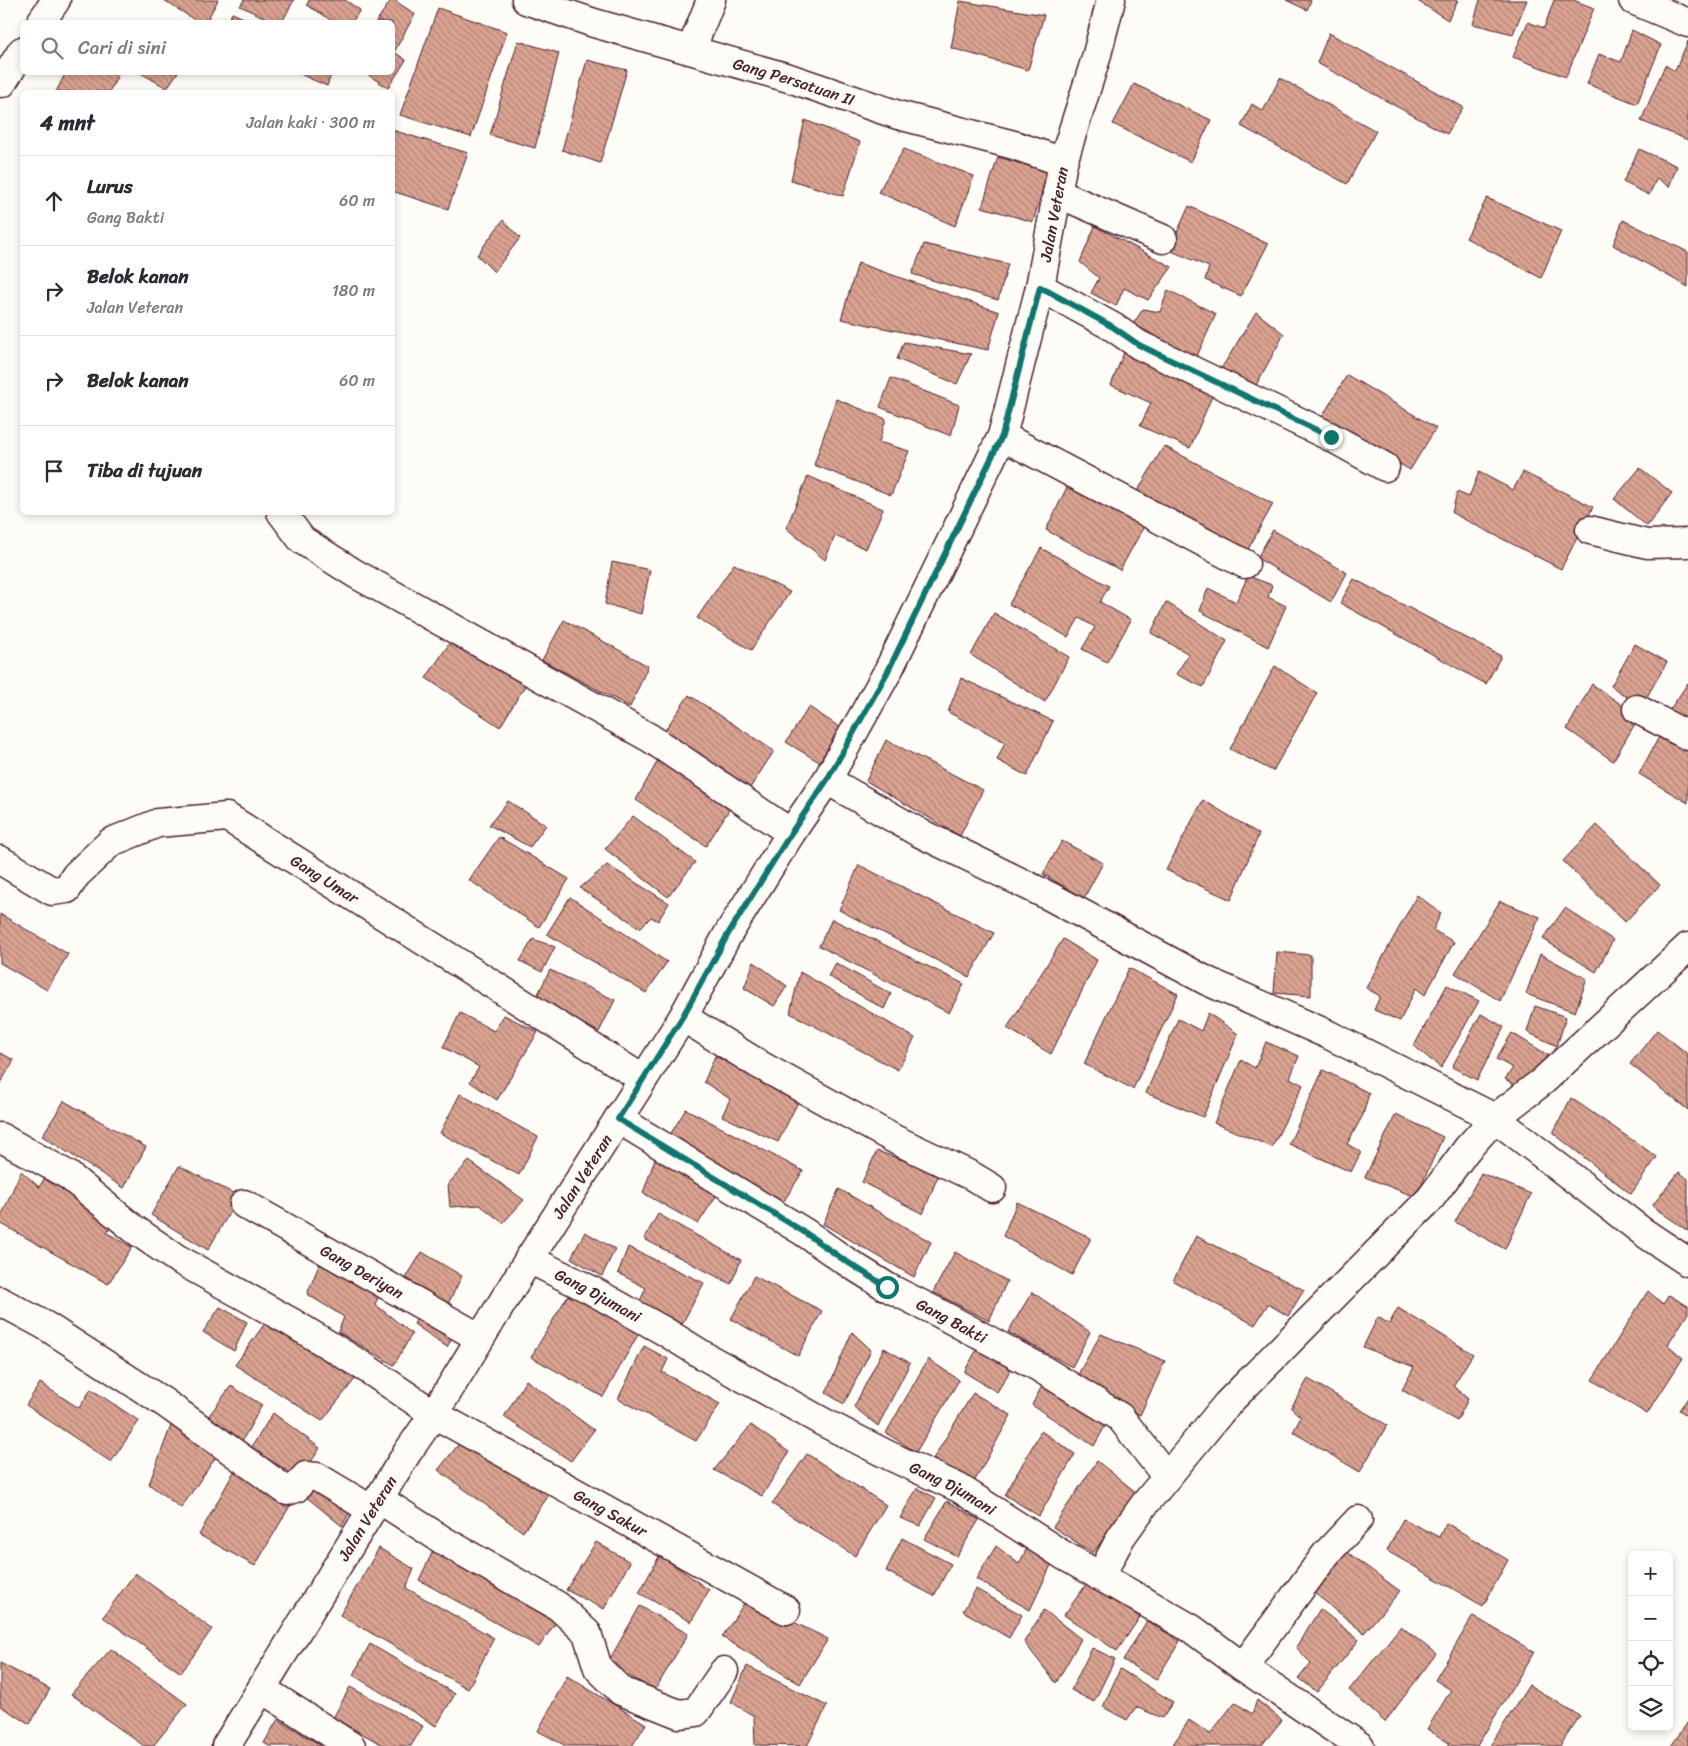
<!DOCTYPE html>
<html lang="id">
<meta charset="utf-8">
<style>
body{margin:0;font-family:Sriracha,sans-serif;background:#f2f2f3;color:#2b2b33}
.controls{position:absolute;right:15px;bottom:15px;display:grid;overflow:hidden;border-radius:8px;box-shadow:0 2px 8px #0003}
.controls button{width:45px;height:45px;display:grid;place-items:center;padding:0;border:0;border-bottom:1px solid #e1e1e2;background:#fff;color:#2b2b33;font:25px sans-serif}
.stop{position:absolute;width:15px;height:15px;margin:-11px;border:4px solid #0f766e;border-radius:50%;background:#fff}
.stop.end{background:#0f766e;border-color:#fff;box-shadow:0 1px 5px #0008}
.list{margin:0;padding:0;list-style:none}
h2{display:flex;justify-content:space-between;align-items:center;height:65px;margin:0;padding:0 20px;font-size:21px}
h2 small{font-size:16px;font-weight:400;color:#7c7c81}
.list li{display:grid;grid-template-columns:32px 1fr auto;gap:15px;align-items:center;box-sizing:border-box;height:90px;padding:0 20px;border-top:1px solid #e1e1e2}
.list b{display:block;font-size:19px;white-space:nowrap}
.list p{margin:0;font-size:16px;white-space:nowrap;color:#7c7c81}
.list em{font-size:16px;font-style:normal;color:#7c7c81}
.icon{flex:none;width:28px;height:28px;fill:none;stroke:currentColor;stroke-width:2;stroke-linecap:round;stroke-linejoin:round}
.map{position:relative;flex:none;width:1688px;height:1746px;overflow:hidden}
.search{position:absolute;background:#fff;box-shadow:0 2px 8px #0003;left:20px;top:20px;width:375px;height:55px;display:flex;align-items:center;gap:12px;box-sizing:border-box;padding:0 18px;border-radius:8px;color:#7c7c81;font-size:19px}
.panel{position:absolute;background:#fff;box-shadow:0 2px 8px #0003;left:20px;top:90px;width:375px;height:425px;border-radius:8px}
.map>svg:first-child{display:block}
</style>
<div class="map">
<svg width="1688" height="1746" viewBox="0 0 1688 1746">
<defs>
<pattern id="building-back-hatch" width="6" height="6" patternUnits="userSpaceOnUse" patternTransform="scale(1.25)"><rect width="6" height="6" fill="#daa391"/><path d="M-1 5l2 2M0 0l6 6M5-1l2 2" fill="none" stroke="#b38477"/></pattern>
</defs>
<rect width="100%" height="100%" fill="#fdfcf7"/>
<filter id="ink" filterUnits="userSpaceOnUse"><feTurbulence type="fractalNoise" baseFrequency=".02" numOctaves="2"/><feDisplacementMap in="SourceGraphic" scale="10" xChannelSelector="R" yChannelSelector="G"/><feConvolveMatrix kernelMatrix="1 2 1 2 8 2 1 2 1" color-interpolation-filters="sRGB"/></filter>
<g filter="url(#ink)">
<g fill="url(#building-back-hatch)" stroke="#4a1f2b">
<polygon points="166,0 218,0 206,22 198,22 165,1"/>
<polygon points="244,0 294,0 282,22 274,22 240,6"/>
<polygon points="309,0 345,0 360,10 352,22 334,22 307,5"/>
<polygon points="391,0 394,0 415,14 394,52 406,60 388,88 364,72 392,72 392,22 376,22"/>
<polygon points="1286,0 1311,0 1307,10"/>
<polygon points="1416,0 1458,0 1448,20"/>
<polygon points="1480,0 1527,0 1513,34 1473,24"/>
<polygon points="1554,0 1573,0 1594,8 1566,77 1513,57 1528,22 1544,28"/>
<polygon points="960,1 1044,15 1028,70 951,48"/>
<polygon points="438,8 507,32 471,137 400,115"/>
<polygon points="232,13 253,22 228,22"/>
<polygon points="1632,30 1661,45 1637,104 1587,84 1599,54 1621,62"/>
<polygon points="1329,33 1463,107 1447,134 1317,63"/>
<polygon points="518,41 559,53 535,148 490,135"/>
<polygon points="1688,41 1688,140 1641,121 1665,65 1675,71"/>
<polygon points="587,60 627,70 600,163 562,150"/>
<polygon points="66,72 112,72 118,75 109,92 56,92"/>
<polygon points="139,72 178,72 167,88"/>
<polygon points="300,72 332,72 327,86 302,75"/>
<polygon points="1280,78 1376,131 1347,184 1241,126 1252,104 1263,111"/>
<polygon points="1134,84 1211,120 1191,162 1113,124"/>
<polygon points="805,120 860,142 843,196 791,180"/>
<polygon points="392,130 468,153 448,209 392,191"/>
<polygon points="904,149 974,176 955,226 878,192"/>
<polygon points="1639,149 1677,166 1669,187 1657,178 1649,195 1623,182"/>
<polygon points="998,157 1048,172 1033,222 982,207"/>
<polygon points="1487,198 1561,231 1541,278 1466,238"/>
<polygon points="1189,206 1268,244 1241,296 1205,280 1209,267 1169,250"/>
<polygon points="503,220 520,238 494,272 477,255"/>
<polygon points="1623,220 1688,252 1688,287 1613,245"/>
<polygon points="1095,226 1172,267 1148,300 1124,288 1116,306 1091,293 1099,278 1080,262"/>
<polygon points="924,244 1008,264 998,300 912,274"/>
<polygon points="858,263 999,312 988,350 841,319"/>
<polygon points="1168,290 1216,314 1196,358 1133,324 1143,309 1160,312"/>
<polygon points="1256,312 1284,334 1255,387 1221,369"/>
<polygon points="904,342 971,354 957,384 897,359"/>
<polygon points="1124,352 1213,394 1190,448 1140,426 1151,403 1111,385"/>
<polygon points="1347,375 1436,428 1410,470 1322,417"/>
<polygon points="891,378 959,405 951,436 880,407"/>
<polygon points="836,399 886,419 879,442 909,451 891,495 814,465"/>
<polygon points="1164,446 1273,504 1246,553 1137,492"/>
<polygon points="1640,468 1672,493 1647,526 1614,499"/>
<polygon points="1479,472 1513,490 1523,472 1593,507 1561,569 1452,513 1457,492 1469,497"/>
<polygon points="808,476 883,509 866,549 835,536 825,560 786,528"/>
<polygon points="1071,479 1147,521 1120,570 1046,530"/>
<polygon points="1273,530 1347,573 1331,602 1257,558"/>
<polygon points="1041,548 1109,586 1100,602 1131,620 1107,662 1082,649 1095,627 1079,618 1068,637 1009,604"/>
<polygon points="612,562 650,570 641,614 605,604"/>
<polygon points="734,564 790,592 751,650 697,618"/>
<polygon points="1248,576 1272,585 1268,597 1286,606 1268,647 1200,611 1208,588 1236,602"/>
<polygon points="1354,579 1501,656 1486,684 1340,603"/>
<polygon points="1166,602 1227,641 1203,687 1176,674 1189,654 1151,633"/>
<polygon points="994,613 1069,657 1045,702 971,655"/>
<polygon points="564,620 648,666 630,707 542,660"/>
<polygon points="453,638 526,684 500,727 426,678"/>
<polygon points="1635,644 1667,662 1641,707 1611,686"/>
<polygon points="1275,666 1317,693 1273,771 1230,749"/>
<polygon points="961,678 1053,721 1027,776 997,760 1005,742 948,712"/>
<polygon points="1688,683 1688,726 1667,714"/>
<polygon points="1592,684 1639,717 1613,761 1567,729"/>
<polygon points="689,695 774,751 748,791 663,733"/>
<polygon points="809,707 841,728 819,762 786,742"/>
<polygon points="1661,733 1688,748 1688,803 1639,774"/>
<polygon points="886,740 983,790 960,836 866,781"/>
<polygon points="661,755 734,802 706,846 636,800"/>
<polygon points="1203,800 1259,834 1231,900 1166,870"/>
<polygon points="508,801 546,825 530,847 489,825"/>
<polygon points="633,816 695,862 668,897 605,849"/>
<polygon points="1597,825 1660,885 1625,922 1563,861"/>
<polygon points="499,837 569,879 539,927 469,880"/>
<polygon points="1062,841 1103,863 1084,898 1043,874"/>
<polygon points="607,865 669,903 658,921 651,917 640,928 580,888"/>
<polygon points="859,865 994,933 969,977 839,910"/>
<polygon points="1417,895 1441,913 1433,930 1454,942 1425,995 1416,988 1400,1021 1374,1010 1380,996 1366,988"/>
<polygon points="570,897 667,962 646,993 547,934"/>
<polygon points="1500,901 1540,917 1500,1001 1455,973"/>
<polygon points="1565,908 1613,940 1596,972 1543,939"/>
<polygon points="0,914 68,954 47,990 0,963"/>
<polygon points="832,919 964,984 949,1013 819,946"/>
<polygon points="533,939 555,947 542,972 520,961"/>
<polygon points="1063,939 1097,960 1051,1054 1007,1028"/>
<polygon points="1277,952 1311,955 1311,996 1274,993"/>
<polygon points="1540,954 1587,979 1575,1012 1526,994"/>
<polygon points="754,962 787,986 774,1006 744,988"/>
<polygon points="836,963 891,994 884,1009 828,976"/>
<polygon points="1129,968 1178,994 1133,1089 1084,1064"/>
<polygon points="550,970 615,1000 599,1032 535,1000"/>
<polygon points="800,972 915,1038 898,1070 790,1013"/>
<polygon points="1447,985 1479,1001 1441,1068 1414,1046"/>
<polygon points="1535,1006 1566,1017 1557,1046 1527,1032"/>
<polygon points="460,1013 494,1031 504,1015 538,1032 497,1100 470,1082 479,1067 443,1047"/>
<polygon points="1208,1013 1238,1034 1203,1117 1146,1093 1178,1019 1201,1031"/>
<polygon points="1481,1014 1504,1027 1477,1080 1452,1067"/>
<polygon points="1657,1030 1688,1054 1688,1110 1630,1064"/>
<polygon points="1512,1033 1551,1057 1527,1093 1505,1079 1513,1068 1496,1059"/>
<polygon points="1266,1042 1299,1056 1290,1078 1303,1085 1272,1147 1214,1123 1241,1060 1255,1068"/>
<polygon points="0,1053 14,1060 0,1084"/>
<polygon points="715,1056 799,1100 778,1142 722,1116 730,1099 704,1082"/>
<polygon points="1323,1070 1369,1093 1363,1115 1347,1144 1361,1152 1351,1172 1289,1144"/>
<polygon points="460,1094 538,1137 519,1175 440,1133"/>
<polygon points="1571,1098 1657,1157 1631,1194 1553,1133"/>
<polygon points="64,1101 146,1147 124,1188 42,1136"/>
<polygon points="686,1109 803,1171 780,1207 668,1138"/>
<polygon points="1396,1114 1443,1137 1416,1197 1365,1177"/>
<polygon points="877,1151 939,1173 923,1214 862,1182"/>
<polygon points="656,1156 718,1193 698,1224 643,1193"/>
<polygon points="469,1161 524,1200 503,1223 480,1205 450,1207 448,1184"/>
<polygon points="179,1166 239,1196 208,1250 151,1215"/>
<polygon points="21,1171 39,1187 47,1175 116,1218 107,1233 132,1247 108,1284 0,1223 0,1219"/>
<polygon points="1679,1172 1688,1179 1688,1231 1652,1206"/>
<polygon points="1481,1173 1531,1194 1505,1249 1455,1222"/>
<polygon points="839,1189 931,1242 914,1277 823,1224"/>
<polygon points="1017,1202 1091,1238 1072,1275 1003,1236"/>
<polygon points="658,1214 741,1260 731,1284 644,1239"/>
<polygon points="585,1232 615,1249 602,1276 571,1258"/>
<polygon points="1196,1236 1304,1290 1288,1316 1268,1304 1255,1325 1173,1281"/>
<polygon points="628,1247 704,1283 682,1324 639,1303 646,1288 618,1273"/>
<polygon points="422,1252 462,1276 448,1304 406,1278"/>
<polygon points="955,1252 1007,1281 989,1321 933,1292"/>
<polygon points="320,1263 379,1296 375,1304 412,1334 394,1365 338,1332 344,1317 307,1294"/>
<polygon points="754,1276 822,1311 798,1356 731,1319"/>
<polygon points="571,1290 640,1331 603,1397 531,1357"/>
<polygon points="1648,1291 1663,1304 1669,1295 1688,1306 1688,1313 1668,1345 1683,1358 1647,1414 1592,1380"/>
<polygon points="1032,1292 1090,1332 1072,1367 1008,1332"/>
<polygon points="220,1307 247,1322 234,1351 203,1332"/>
<polygon points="423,1307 457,1329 447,1347 414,1324"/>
<polygon points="1398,1308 1473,1354 1453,1386 1468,1399 1457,1421 1402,1390 1414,1367 1363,1347 1378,1317 1389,1324"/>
<polygon points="268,1319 359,1374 322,1421 235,1365"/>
<polygon points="852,1332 871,1350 844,1404 826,1393"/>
<polygon points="1101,1334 1165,1361 1140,1415 1077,1376"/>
<polygon points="644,1346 668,1359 662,1372 720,1404 696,1441 618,1399"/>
<polygon points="979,1346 1013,1366 997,1392 964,1372"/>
<polygon points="884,1348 910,1363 878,1426 854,1407"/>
<polygon points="928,1359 959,1380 916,1452 886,1433"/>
<polygon points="1308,1379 1387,1425 1360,1472 1293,1432 1301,1417 1291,1408"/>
<polygon points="526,1380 594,1430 571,1461 504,1417"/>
<polygon points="1044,1382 1108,1421 1094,1446 1032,1405"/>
<polygon points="40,1383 79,1408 91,1389 139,1421 111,1462 26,1405"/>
<polygon points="231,1386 262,1405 242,1441 208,1417"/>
<polygon points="973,1393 1011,1415 973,1484 933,1459"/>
<polygon points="1688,1398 1688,1416 1679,1410"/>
<polygon points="273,1413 320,1448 300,1479 251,1448"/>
<polygon points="172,1423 218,1454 181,1508 149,1484"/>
<polygon points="751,1425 789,1452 762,1496 714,1470"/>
<polygon points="1041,1431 1075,1454 1039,1516 1005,1495"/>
<polygon points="466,1435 554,1488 523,1532 438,1470"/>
<polygon points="807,1454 886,1505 855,1556 772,1504"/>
<polygon points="1097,1461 1137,1493 1093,1553 1053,1527"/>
<polygon points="236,1468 291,1504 255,1566 199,1535"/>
<polygon points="314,1480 350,1512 342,1526 305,1496"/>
<polygon points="917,1488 936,1498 920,1526 900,1518"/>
<polygon points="947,1501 979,1520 957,1556 924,1539"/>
<polygon points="1403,1519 1439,1537 1446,1523 1508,1560 1483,1606 1387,1551"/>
<polygon points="902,1538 951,1564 934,1596 886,1571"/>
<polygon points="596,1542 630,1562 604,1609 566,1590"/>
<polygon points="996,1546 1019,1564 1028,1546 1052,1563 1030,1610 976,1579"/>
<polygon points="1340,1547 1400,1591 1364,1633 1311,1590"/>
<polygon points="379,1548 414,1569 406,1588 494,1638 468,1689 340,1615"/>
<polygon points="433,1551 556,1622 539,1647 419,1580"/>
<polygon points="660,1555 709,1590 691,1622 639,1593"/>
<polygon points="135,1573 212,1629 181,1673 103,1617"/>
<polygon points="1088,1582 1140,1617 1117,1651 1064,1615"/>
<polygon points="976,1589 1022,1615 1009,1638 963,1611"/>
<polygon points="747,1599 828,1639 800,1684 722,1637"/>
<polygon points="640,1606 688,1634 655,1690 607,1664"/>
<polygon points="1320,1609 1359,1640 1317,1692 1299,1678 1311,1663 1296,1647"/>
<polygon points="1044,1610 1081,1639 1056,1683 1024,1642"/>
<polygon points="1473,1616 1534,1652 1477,1746 1447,1746 1449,1743 1427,1729 1451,1690 1435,1680"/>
<polygon points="1147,1621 1180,1641 1156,1680 1123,1660"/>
<polygon points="1401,1626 1436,1654 1385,1722 1349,1690"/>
<polygon points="370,1644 455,1694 436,1726 353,1675"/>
<polygon points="1092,1648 1115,1659 1094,1702 1071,1690"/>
<polygon points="111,1649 187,1704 153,1746 144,1746 71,1694"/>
<polygon points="0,1663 50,1689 30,1724 0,1706"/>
<polygon points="747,1666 827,1706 807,1746 755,1745 754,1716 731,1702"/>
<polygon points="1120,1669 1173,1702 1162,1718 1136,1707 1127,1720 1103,1707"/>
<polygon points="567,1676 646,1724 632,1746 566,1746 538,1731"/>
<polygon points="1529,1685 1580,1716 1560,1746 1490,1746"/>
<polygon points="350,1687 423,1726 411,1746 385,1746 333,1718"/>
<polygon points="1257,1700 1282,1720 1261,1746 1172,1746 1189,1720 1210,1734 1235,1702 1252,1714"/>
<polygon points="278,1719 322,1746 269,1746 264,1743"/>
<polygon points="1688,1722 1688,1746 1671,1746"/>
</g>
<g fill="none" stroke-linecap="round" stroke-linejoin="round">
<g stroke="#4a1f2b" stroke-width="31">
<g id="minor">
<path id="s1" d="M526 0 594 23 789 78 898 115 1014 145 1063 162"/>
<polyline points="1633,0 1688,23"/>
<polyline points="41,22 56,0"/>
<polyline points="691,50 711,0"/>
<polyline points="2,83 22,51"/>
<polyline points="1057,193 1163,239"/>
<polyline points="1040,287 1113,327 1139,345 1331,437 1385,467"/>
<polyline points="1002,436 1245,564"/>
<polyline points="281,512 302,540 354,573 650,738 791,833"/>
<polyline points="1590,530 1647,544 1688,543"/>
<polyline points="1637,709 1688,736"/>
<polyline points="827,780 918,832 1051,897 1207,981 1327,1034 1495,1118 1467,1149 1430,1199 1227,1404 1144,1505 1121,1537 1100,1577"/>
<path id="s2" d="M0 860 52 891 67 889 76 875 111 842 158 823 227 817 643 1079"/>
<polyline points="1688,947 1543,1081 1495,1118 1643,1232 1688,1262"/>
<polyline points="683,1017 760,1065 896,1140 972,1176 992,1188"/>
<path id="s3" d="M618 1119 804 1232 844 1260 887 1287 937 1312 1040 1368 1120 1417 1167 1477"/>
<path id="s4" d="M0 1137 68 1175 134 1229 176 1258 291 1322 366 1368 434 1414 786 1610"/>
<path id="s5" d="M244 1204 480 1338"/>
<path id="s6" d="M529 1259 591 1290 664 1331 706 1357 823 1422 890 1456 959 1488 1063 1555 1192 1629 1243 1667 1360 1746"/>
<polyline points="0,1301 46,1326 165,1403 287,1491 296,1488 306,1476 317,1477 372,1510"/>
<polyline points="379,1499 444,1541 558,1606 587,1633 598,1668 621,1691 679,1714 696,1712 724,1671"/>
<polyline points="1243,1667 1326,1554 1358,1520"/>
<polyline points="262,1689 351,1746"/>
<path id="s7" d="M226 1746 407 1453 434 1414 529 1259 683 1017 728 934 791 833 827 780 888 671 1002 436 1040 287 1063 162 1096 58 1111 0"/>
</g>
</g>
<use href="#minor" stroke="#fdfcf7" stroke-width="28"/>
</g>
</g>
<g fill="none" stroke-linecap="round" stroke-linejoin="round" filter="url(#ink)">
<polyline stroke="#0f766e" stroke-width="6" points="887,1287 844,1260 804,1232 618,1119 683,1016 728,934 791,833 827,780 888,671 1002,436 1040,287 1113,327 1139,345 1331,437"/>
</g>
<g text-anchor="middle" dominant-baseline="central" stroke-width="4.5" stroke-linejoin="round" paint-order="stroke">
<g font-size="16" fill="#4a1f2b" stroke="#fdfcf7">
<text stroke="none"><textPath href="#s1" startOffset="280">Gang Persatuan II</textPath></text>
<text stroke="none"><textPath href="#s7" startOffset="1752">Jalan Veteran</textPath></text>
<text stroke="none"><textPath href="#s2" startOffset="376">Gang Umar</textPath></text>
<text stroke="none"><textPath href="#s7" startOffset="672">Jalan Veteran</textPath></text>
<text stroke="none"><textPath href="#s5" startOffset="136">Gang Deriyan</textPath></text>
<text stroke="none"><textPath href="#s6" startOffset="78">Gang Djumani</textPath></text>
<text stroke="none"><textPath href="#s3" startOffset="390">Gang Bakti</textPath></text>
<text stroke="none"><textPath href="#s6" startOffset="482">Gang Djumani</textPath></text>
<text stroke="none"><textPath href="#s4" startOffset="718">Gang Sakur</textPath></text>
<text stroke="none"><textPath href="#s7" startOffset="268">Jalan Veteran</textPath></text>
</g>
</g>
</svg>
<div class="controls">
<button>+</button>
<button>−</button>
<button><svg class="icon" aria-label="locate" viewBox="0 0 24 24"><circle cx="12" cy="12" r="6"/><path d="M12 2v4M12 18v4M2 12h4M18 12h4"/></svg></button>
<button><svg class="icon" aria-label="layers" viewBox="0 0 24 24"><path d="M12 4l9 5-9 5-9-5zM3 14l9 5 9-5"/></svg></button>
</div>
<div class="stop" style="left:887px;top:1287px"></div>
<div class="stop end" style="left:1331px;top:437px"></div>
<div class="search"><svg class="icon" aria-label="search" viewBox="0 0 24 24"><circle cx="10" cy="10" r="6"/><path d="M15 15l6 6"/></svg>Cari di sini</div>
<section class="panel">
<h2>4 mnt<small>Jalan kaki · 300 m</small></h2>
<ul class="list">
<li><svg class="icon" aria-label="ahead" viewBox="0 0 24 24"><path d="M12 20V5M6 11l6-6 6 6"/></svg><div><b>Lurus</b><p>Gang Bakti</p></div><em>60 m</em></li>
<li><svg class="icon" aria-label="right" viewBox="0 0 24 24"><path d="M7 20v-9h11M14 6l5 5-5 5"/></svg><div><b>Belok kanan</b><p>Jalan Veteran</p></div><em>180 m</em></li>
<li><svg class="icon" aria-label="right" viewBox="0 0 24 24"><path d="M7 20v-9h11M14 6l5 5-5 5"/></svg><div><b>Belok kanan</b></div><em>60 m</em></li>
<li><svg class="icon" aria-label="arrive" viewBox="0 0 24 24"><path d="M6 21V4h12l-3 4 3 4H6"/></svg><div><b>Tiba di tujuan</b></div></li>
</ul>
</section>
</div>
